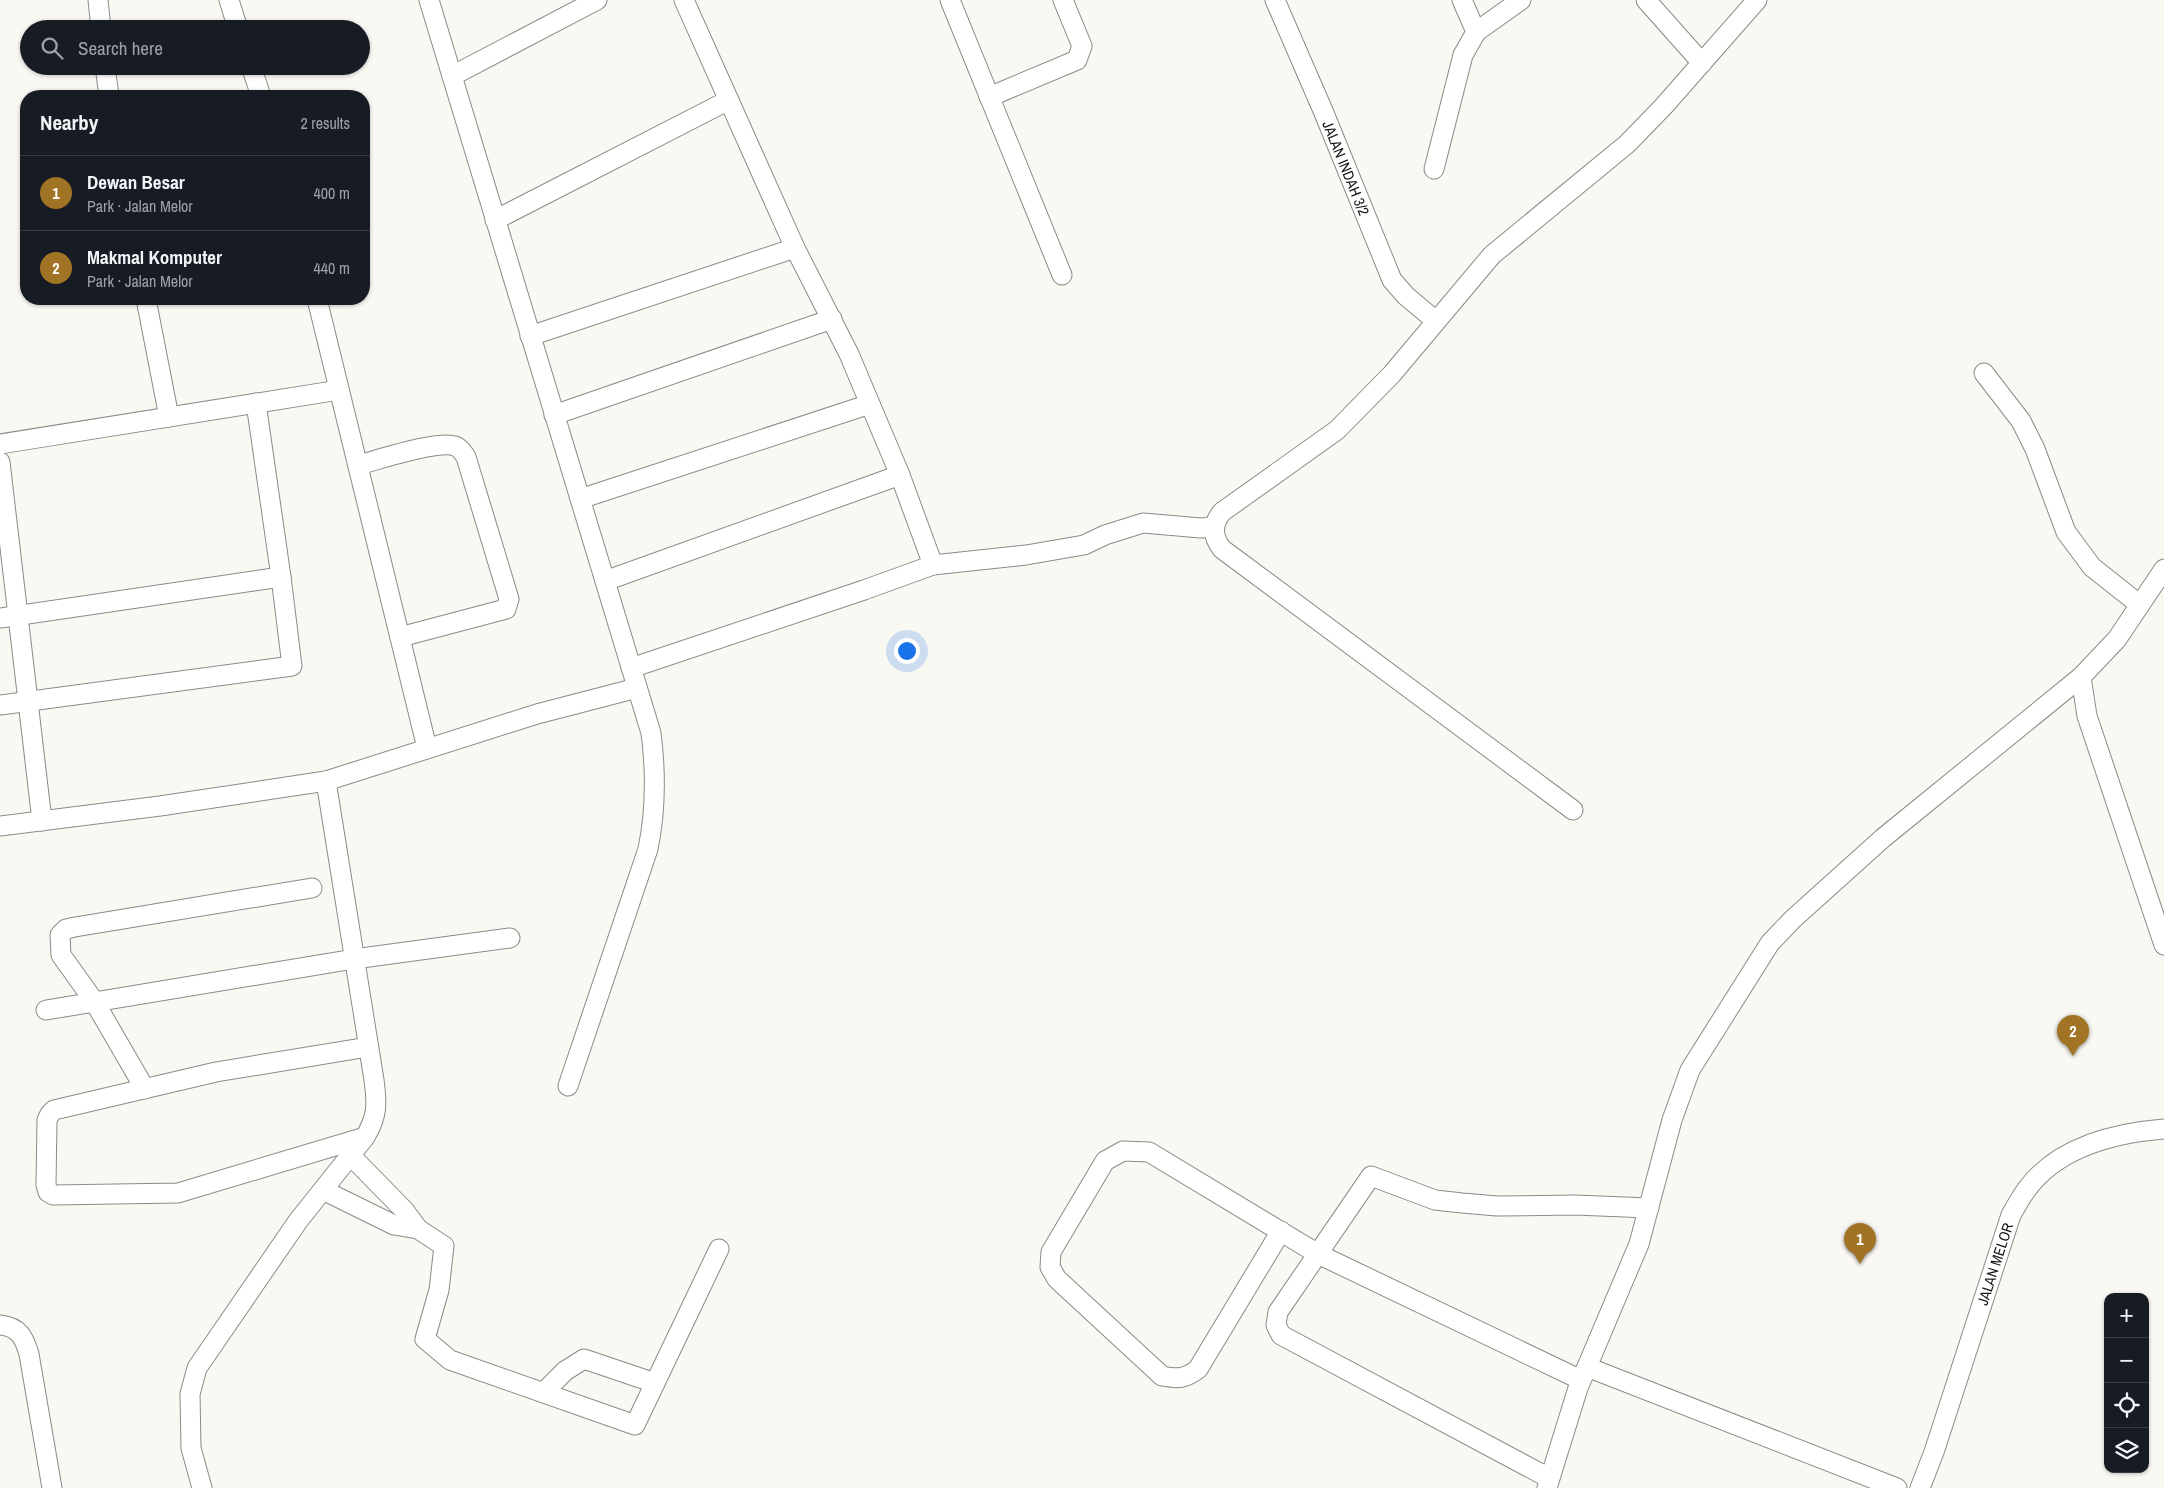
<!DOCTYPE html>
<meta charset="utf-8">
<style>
body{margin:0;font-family:"Archivo Narrow",sans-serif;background:#20242c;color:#f1f3f6}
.controls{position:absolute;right:15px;bottom:15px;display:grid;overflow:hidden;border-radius:10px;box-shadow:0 1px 4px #0004}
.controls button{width:45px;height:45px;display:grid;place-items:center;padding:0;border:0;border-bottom:1px solid #363941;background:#171b24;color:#f1f3f6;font:25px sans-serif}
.you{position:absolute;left:906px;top:650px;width:18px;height:18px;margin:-12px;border:4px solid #fff;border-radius:50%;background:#1a73e8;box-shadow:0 0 0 8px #1a73e833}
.badge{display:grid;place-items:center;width:32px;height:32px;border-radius:50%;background:#a17425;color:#fff;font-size:16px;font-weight:700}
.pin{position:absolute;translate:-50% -41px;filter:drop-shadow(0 1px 2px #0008)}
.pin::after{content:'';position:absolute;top:26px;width:18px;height:15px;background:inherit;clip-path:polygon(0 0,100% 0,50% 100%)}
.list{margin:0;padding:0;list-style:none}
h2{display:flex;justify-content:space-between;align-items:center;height:65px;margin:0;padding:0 20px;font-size:21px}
h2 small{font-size:16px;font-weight:400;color:#9ea1a6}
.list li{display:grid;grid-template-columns:32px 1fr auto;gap:15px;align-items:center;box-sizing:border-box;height:75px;padding:0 20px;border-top:1px solid #363941}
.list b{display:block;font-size:19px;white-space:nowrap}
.list p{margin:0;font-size:16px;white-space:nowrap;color:#9ea1a6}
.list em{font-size:16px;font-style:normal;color:#9ea1a6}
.icon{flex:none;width:28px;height:28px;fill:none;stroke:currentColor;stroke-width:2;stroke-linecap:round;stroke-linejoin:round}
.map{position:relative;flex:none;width:2164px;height:1488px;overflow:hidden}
.search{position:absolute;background:#171b24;box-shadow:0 1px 4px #0004;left:20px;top:20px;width:350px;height:55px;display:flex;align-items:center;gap:12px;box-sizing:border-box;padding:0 18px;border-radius:28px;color:#9ea1a6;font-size:19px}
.panel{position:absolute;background:#171b24;box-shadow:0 1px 4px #0004;left:20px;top:90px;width:350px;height:215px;border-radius:20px}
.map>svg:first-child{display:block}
</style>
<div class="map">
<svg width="2164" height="1488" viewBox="0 0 2164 1488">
<rect width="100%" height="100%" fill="#faf8f3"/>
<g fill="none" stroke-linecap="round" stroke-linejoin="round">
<g stroke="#8c8a86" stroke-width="21">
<g id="minor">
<polyline points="98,0 101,29"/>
<polyline points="229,0 238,29"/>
<path d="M429 0 651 733C656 772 656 810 648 849L568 1086"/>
<polyline points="684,0 795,248 849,354 900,475 933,565"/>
<polyline points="950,0 1062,275"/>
<polyline points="1275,0 1324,113 1392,280 1406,296 1436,321"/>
<polyline points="1462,0 1476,32 1521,0"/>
<polyline points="1646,0 1702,63"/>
<polyline points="105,66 109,96"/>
<polyline points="251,66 261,96"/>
<polyline points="452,76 597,0"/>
<polyline points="989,97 1077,60 1082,46 1063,0"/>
<polyline points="1434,169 1463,55 1476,32"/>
<polyline points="495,220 727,101"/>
<polyline points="146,299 169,417"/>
<polyline points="317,299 427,748"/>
<polyline points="530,336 795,248"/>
<polyline points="1984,373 2021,421 2035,449 2066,532 2092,567 2140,605"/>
<polyline points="554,415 832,319"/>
<polyline points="0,444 339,390"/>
<polyline points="0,462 42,821"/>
<path d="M358 465C378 460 437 440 455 446 461 448 463 453 466 457L509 599 506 609 400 637"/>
<polyline points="580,499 870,404"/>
<polyline points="605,581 900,475"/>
<polyline points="0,618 281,577"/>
<polyline points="631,668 864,590 933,565 1026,555 1084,545 1105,535 1143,523 1201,528 1214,527"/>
<polyline points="2081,677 2087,716 2164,945"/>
<polyline points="0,705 292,666 281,577 256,403"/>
<path d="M1573 810 1222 549C1212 536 1212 524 1222 512L1337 430 1392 374 1492 255 1627 144 1663 107 1757 0"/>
<polyline points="0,826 160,806 326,781 537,714 637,688"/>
<polyline points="46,1010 354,959 510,938"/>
<polyline points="145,1089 94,1001 61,955 60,935 66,929 75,927 312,888"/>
<polyline points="365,1137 178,1193 53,1195 48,1192 46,1185 47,1120 50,1114 54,1110 216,1072 368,1047"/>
<polyline points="351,1156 404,1210 418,1229"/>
<polyline points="323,1190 394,1225 418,1229 444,1246 439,1290 425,1339 450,1360 635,1425 719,1249"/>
<path d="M1281 1231 1198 1369C1185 1379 1178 1379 1162 1376L1057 1279 1050 1267 1051 1252 1105 1161 1123 1151 1149 1152 1318 1254 1581 1380"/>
<path d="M0 1325C19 1327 24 1337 29 1354L52 1488"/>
<polyline points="1587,1367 1897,1488"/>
<polyline points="544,1392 565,1371 584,1359 655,1383"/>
<polyline points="1549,1478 1281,1335 1276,1325 1278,1312 1371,1176 1435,1200 1462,1203 1497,1206 1575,1205 1649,1208"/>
<path d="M202 1488 191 1448 190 1394 197 1368 298 1221 365 1137C378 1116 377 1103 374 1080L326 781"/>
<polyline points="1547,1488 1578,1388 1639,1244 1672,1120 1690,1070 1770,943 1793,919 1883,838 2081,677 2117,639 2164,569"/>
<path d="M1920 1488 1934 1452 2011 1215C2016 1206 2021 1197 2027 1189 2058 1147 2115 1133 2164 1129"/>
</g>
</g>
<use href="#minor" stroke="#fff" stroke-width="19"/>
</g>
<g text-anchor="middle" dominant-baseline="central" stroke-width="4" stroke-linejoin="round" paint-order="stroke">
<g font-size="15" fill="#191816" stroke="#fff">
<text transform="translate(1346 168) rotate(68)">JALAN INDAH 3/2</text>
<text transform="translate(1995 1264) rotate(-72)">JALAN MELOR</text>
</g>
</g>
</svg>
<div class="controls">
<button>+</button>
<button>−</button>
<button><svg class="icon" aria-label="locate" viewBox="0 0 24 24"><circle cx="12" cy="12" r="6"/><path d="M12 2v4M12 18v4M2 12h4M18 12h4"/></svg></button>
<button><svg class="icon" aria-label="layers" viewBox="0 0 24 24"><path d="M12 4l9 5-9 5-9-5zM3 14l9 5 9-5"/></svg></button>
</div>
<div class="you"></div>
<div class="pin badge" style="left:1860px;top:1264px">1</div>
<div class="pin badge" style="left:2073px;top:1056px">2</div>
<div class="search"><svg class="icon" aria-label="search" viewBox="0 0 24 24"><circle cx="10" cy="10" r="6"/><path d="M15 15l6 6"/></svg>Search here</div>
<section class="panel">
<h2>Nearby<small>2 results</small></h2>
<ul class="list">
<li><span class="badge">1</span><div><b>Dewan Besar</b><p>Park · Jalan Melor</p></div><em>400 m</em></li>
<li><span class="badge">2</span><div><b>Makmal Komputer</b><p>Park · Jalan Melor</p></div><em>440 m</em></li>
</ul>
</section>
</div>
